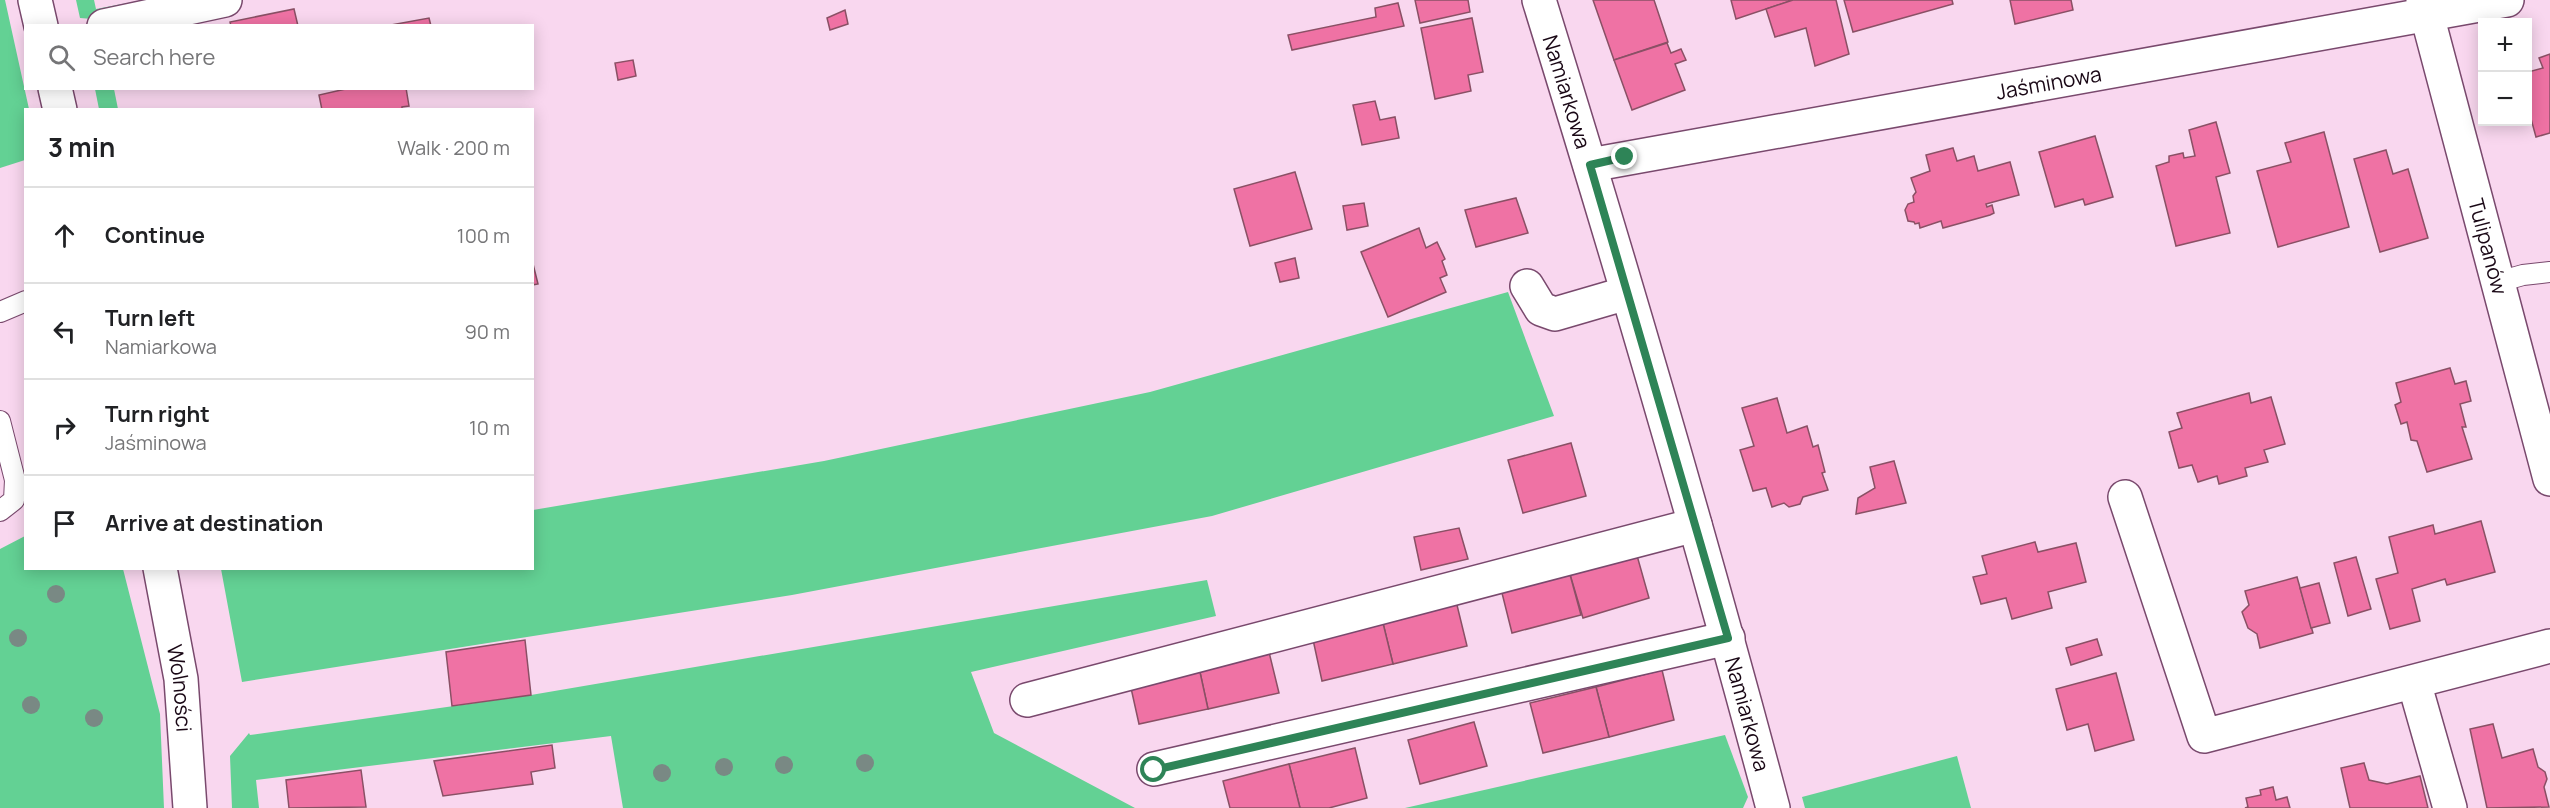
<!DOCTYPE html>
<meta charset="utf-8">
<style>
body{margin:0;font-family:Manrope,sans-serif;background:#f2f2f2;color:#202124}
.controls{position:absolute;right:18px;top:18px;display:grid;overflow:hidden;border-radius:0px;box-shadow:0 3px 15px #0003}
.controls button{width:54px;height:54px;display:grid;place-items:center;padding:0;border:0;border-bottom:2px solid #e0e0e0;background:#fff;color:#202124;font:30px sans-serif}
.stop{position:absolute;width:18px;height:18px;margin:-14px;border:4px solid #2e8457;border-radius:50%;background:#fff}
.stop.end{background:#2e8457;border-color:#fff;box-shadow:0 2px 6px #0008}
.list{margin:0;padding:0;list-style:none}
h2{display:flex;justify-content:space-between;align-items:center;height:78px;margin:0;padding:0 24px;font-size:26px}
h2 small{font-size:20px;font-weight:400;color:#757577}
.list li{display:grid;grid-template-columns:39px 1fr auto;gap:18px;align-items:center;box-sizing:border-box;height:96px;padding:0 24px;border-top:2px solid #e0e0e0}
.list b{display:block;font-size:22px;white-space:nowrap}
.list p{margin:0;font-size:20px;white-space:nowrap;color:#757577}
.list em{font-size:20px;font-style:normal;color:#757577}
.icon{flex:none;width:33px;height:33px;fill:none;stroke:currentColor;stroke-width:2;stroke-linecap:round;stroke-linejoin:round}
.map{position:relative;flex:none;width:2550px;height:808px;overflow:hidden}
.search{position:absolute;background:#fff;box-shadow:0 3px 15px #0003;left:24px;top:24px;width:510px;height:66px;display:flex;align-items:center;gap:15px;box-sizing:border-box;padding:0 21px;border-radius:0px;color:#757577;font-size:22px}
.panel{position:absolute;background:#fff;box-shadow:0 3px 15px #0003;left:24px;top:108px;width:510px;height:462px;border-radius:0px}
.map>svg:first-child{display:block}
</style>
<div class="map">
<svg width="2550" height="808" viewBox="0 0 2550 808">
<rect width="100%" height="100%" fill="#f9d7ef"/>
<g fill="#63d194">
<polygon points="0,0 5,0 29,109 26,110 25,160 0,168"/>
<polygon points="76,0 94,0 96,9 143,0 185,0 93,19 80,18"/>
<polygon points="95,89 114,89 118,109 99,109"/>
<polygon points="1508,292 1554,416 1212,516 792,595 242,682 221,569 532,568 533,510 824,461 1150,392"/>
<polygon points="25,536 26,568 123,569 160,714 164,808 0,808 0,549"/>
<polygon points="1207,580 1216,616 971,672 994,733 1135,808 623,808 611,736 256,780 259,808 232,808 230,756 249,733 250,735 531,695"/>
<polygon points="1725,735 1748,797 1743,808 1405,808"/>
<polygon points="1957,756 1971,808 1805,808 1802,797"/>
</g>
<g fill="#ef72a4" stroke="#8a5065" stroke-width="1.5">
<polygon points="1415,0 1468,0 1470,12 1420,23"/>
<polygon points="1593,0 1654,0 1668,42 1614,60"/>
<polygon points="1731,0 1793,0 1736,19"/>
<polygon points="1793,0 1836,0 1849,54 1815,66 1806,28 1775,37 1766,9"/>
<polygon points="1844,0 1952,0 1953,4 1853,32"/>
<polygon points="2010,0 2071,0 2073,10 2015,24"/>
<polygon points="1398,3 1404,26 1292,50 1288,35 1376,17 1375,8"/>
<polygon points="294,9 298,26 231,26 230,22"/>
<polygon points="845,10 848,24 830,30 827,18"/>
<polygon points="429,18 431,26 391,25"/>
<polygon points="1472,18 1483,72 1468,75 1471,91 1435,99 1421,28"/>
<polygon points="1667,43 1671,53 1681,49 1686,60 1675,64 1685,90 1632,110 1614,60"/>
<polygon points="2550,54 2550,133 2536,137 2528,108 2528,72 2543,68 2539,58"/>
<polygon points="633,60 636,76 618,80 615,63"/>
<polygon points="350,88 406,88 409,106 402,107 402,110 322,110 319,95"/>
<polygon points="1375,101 1380,120 1395,117 1399,138 1362,145 1353,105"/>
<polygon points="2216,122 2230,173 2216,177 2230,233 2176,246 2156,166 2169,162 2169,156 2183,153 2184,158 2195,156 2189,130"/>
<polygon points="2324,132 2349,227 2278,247 2257,171 2291,162 2285,143"/>
<polygon points="2095,136 2113,197 2085,205 2083,199 2055,207 2039,152"/>
<polygon points="1953,148 1957,161 1974,156 1978,171 2010,162 2019,195 1986,204 1987,207 1992,205 1994,213 1990,215 1943,228 1941,221 1920,228 1919,223 1915,224 1914,222 1908,221 1905,210 1908,204 1914,202 1913,196 1916,192 1911,178 1930,171 1926,155"/>
<polygon points="2386,150 2393,174 2408,169 2428,238 2380,252 2354,159"/>
<polygon points="1295,172 1312,229 1250,246 1234,189"/>
<polygon points="1516,198 1528,233 1476,247 1465,210"/>
<polygon points="1364,203 1368,226 1347,230 1343,206"/>
<polygon points="1419,228 1426,248 1437,242 1445,259 1442,261 1447,275 1440,278 1446,292 1388,317 1361,252"/>
<polygon points="1295,258 1299,278 1280,282 1275,263"/>
<polygon points="532,260 538,284 532,285"/>
<polygon points="2450,368 2455,384 2466,381 2471,401 2460,404 2466,427 2462,427 2472,459 2427,472 2417,441 2411,440 2407,422 2401,424 2395,405 2401,402 2396,383"/>
<polygon points="2249,393 2251,403 2271,397 2285,444 2264,450 2268,462 2245,468 2247,476 2219,484 2217,476 2198,482 2192,465 2179,468 2169,432 2182,428 2177,413"/>
<polygon points="1777,398 1787,433 1807,426 1813,447 1818,445 1825,472 1822,473 1828,490 1803,497 1800,504 1789,507 1784,503 1772,507 1766,488 1753,491 1740,450 1754,446 1742,408"/>
<polygon points="1571,443 1586,496 1523,513 1508,460"/>
<polygon points="1894,461 1906,503 1856,514 1858,498 1875,488 1870,467"/>
<polygon points="2481,521 2495,572 2447,585 2445,579 2412,589 2420,621 2390,629 2376,579 2398,573 2389,537 2433,525 2435,534"/>
<polygon points="1459,528 1468,559 1421,570 1414,537"/>
<polygon points="2035,542 2038,552 2076,543 2086,582 2048,592 2052,608 2012,619 2006,598 1981,604 1973,577 1987,574 1982,556"/>
<polygon points="1636,552 1649,598 1583,618 1569,571"/>
<polygon points="2356,557 2371,609 2348,616 2334,563"/>
<polygon points="1569,571 1581,615 1512,633 1501,589"/>
<polygon points="2297,577 2313,633 2260,648 2257,634 2248,628 2242,612 2249,605 2245,591"/>
<polygon points="2319,583 2330,623 2311,628 2300,588"/>
<polygon points="1456,601 1467,646 1393,664 1382,619"/>
<polygon points="1382,619 1393,664 1322,681 1312,635"/>
<polygon points="2097,639 2102,655 2071,665 2066,648"/>
<polygon points="525,640 531,695 452,706 446,652"/>
<polygon points="1269,652 1279,693 1208,709 1198,663"/>
<polygon points="1198,663 1208,709 1139,724 1129,679"/>
<polygon points="1662,670 1674,720 1609,737 1596,687"/>
<polygon points="2116,673 2134,740 2095,751 2088,724 2067,730 2056,689"/>
<polygon points="1596,687 1609,737 1543,753 1530,703"/>
<polygon points="1474,722 1487,766 1420,784 1408,740"/>
<polygon points="2493,724 2502,758 2533,749 2538,767 2545,772 2547,779 2544,787 2549,807 2487,808 2470,729"/>
<polygon points="552,745 555,768 531,772 533,784 443,796 434,761"/>
<polygon points="1355,748 1367,798 1329,808 1300,808 1289,764"/>
<polygon points="2364,763 2369,780 2387,784 2420,776 2428,808 2350,808 2341,768"/>
<polygon points="1289,764 1300,808 1230,808 1223,781"/>
<polygon points="361,770 366,807 289,808 286,780"/>
<polygon points="2273,787 2276,800 2287,797 2290,808 2245,808 2248,807 2246,798 2261,795 2260,790"/>
</g>
<g fill="none" stroke-linecap="round" stroke-linejoin="round">
<g stroke="#79496d" stroke-width="22">
<g id="service">
<polyline points="2498,282 2523,275 2550,272"/>
<polyline points="0,312 26,301"/>
<polyline points="0,421 15,480 14,500 0,511"/>
</g>
</g>
<g stroke="#79496d" stroke-width="36">
<g id="minor">
<path id="s1" d="M1539 0C1622 268 1701 537 1773 808"/>
<path id="s2" d="M2423 0 2550 479"/>
<polyline points="104,26 225,0"/>
<path id="s3" d="M1590 165 2507 0"/>
<polyline points="1527,286 1541,309 1555,314 1627,293"/>
<polyline points="2125,497 2204,736 2550,646"/>
<polyline points="2414,682 2450,808"/>
<polyline points="1027,700 1695,525"/>
<polyline points="1154,769 1728,638"/>
</g>
</g>
<g stroke="#79496d" stroke-width="36">
<g id="tertiary">
<polyline points="35,0 41,26"/>
<polyline points="55,88 60,110"/>
<path id="s4" d="M160 568 181 679 190 808"/>
</g>
</g>
<use href="#service" stroke="#fff" stroke-width="20"/>
<use href="#minor" stroke="#fff" stroke-width="33"/>
<use href="#tertiary" stroke="#fff" stroke-width="33"/>
</g>
<g fill="#798984">
<circle cx="56" cy="594" r="9"/>
<circle cx="18" cy="638" r="9"/>
<circle cx="31" cy="705" r="9"/>
<circle cx="94" cy="718" r="9"/>
<circle cx="865" cy="763" r="9"/>
<circle cx="784" cy="765" r="9"/>
<circle cx="724" cy="767" r="9"/>
<circle cx="662" cy="773" r="9"/>
</g>
<g fill="none" stroke-linecap="round" stroke-linejoin="round">
<polyline stroke="#2e8457" stroke-width="8" points="1154,770 1728,638 1590,165 1625,157"/>
</g>
<g text-anchor="middle" dominant-baseline="central" stroke-width="4.5" stroke-linejoin="round" paint-order="stroke">
<g font-size="21" fill="#190715" stroke="#ffe8f8">
<text stroke="none"><textPath href="#s3" startOffset="466">Jaśminowa</textPath></text>
<text stroke="none"><textPath href="#s1" startOffset="96">Namiarkowa</textPath></text>
<text stroke="none"><textPath href="#s2" startOffset="255">Tulipanów</textPath></text>
<text stroke="none"><textPath href="#s4" startOffset="122">Wolności</textPath></text>
<text stroke="none"><textPath href="#s1" startOffset="744">Namiarkowa</textPath></text>
</g>
</g>
</svg>
<div class="controls">
<button>+</button>
<button>−</button>
</div>
<div class="stop" style="left:1154px;top:770px"></div>
<div class="stop end" style="left:1625px;top:157px"></div>
<div class="search"><svg class="icon" aria-label="search" viewBox="0 0 24 24"><circle cx="10" cy="10" r="6"/><path d="M15 15l6 6"/></svg>Search here</div>
<section class="panel">
<h2>3 min<small>Walk · 200 m</small></h2>
<ul class="list">
<li><svg class="icon" aria-label="ahead" viewBox="0 0 24 24"><path d="M12 20V5M6 11l6-6 6 6"/></svg><div><b>Continue</b></div><em>100 m</em></li>
<li><svg class="icon" aria-label="left" viewBox="0 0 24 24"><path d="M17 20v-9H6M10 6l-5 5 5 5"/></svg><div><b>Turn left</b><p>Namiarkowa</p></div><em>90 m</em></li>
<li><svg class="icon" aria-label="right" viewBox="0 0 24 24"><path d="M7 20v-9h11M14 6l5 5-5 5"/></svg><div><b>Turn right</b><p>Jaśminowa</p></div><em>10 m</em></li>
<li><svg class="icon" aria-label="arrive" viewBox="0 0 24 24"><path d="M6 21V4h12l-3 4 3 4H6"/></svg><div><b>Arrive at destination</b></div></li>
</ul>
</section>
</div>
